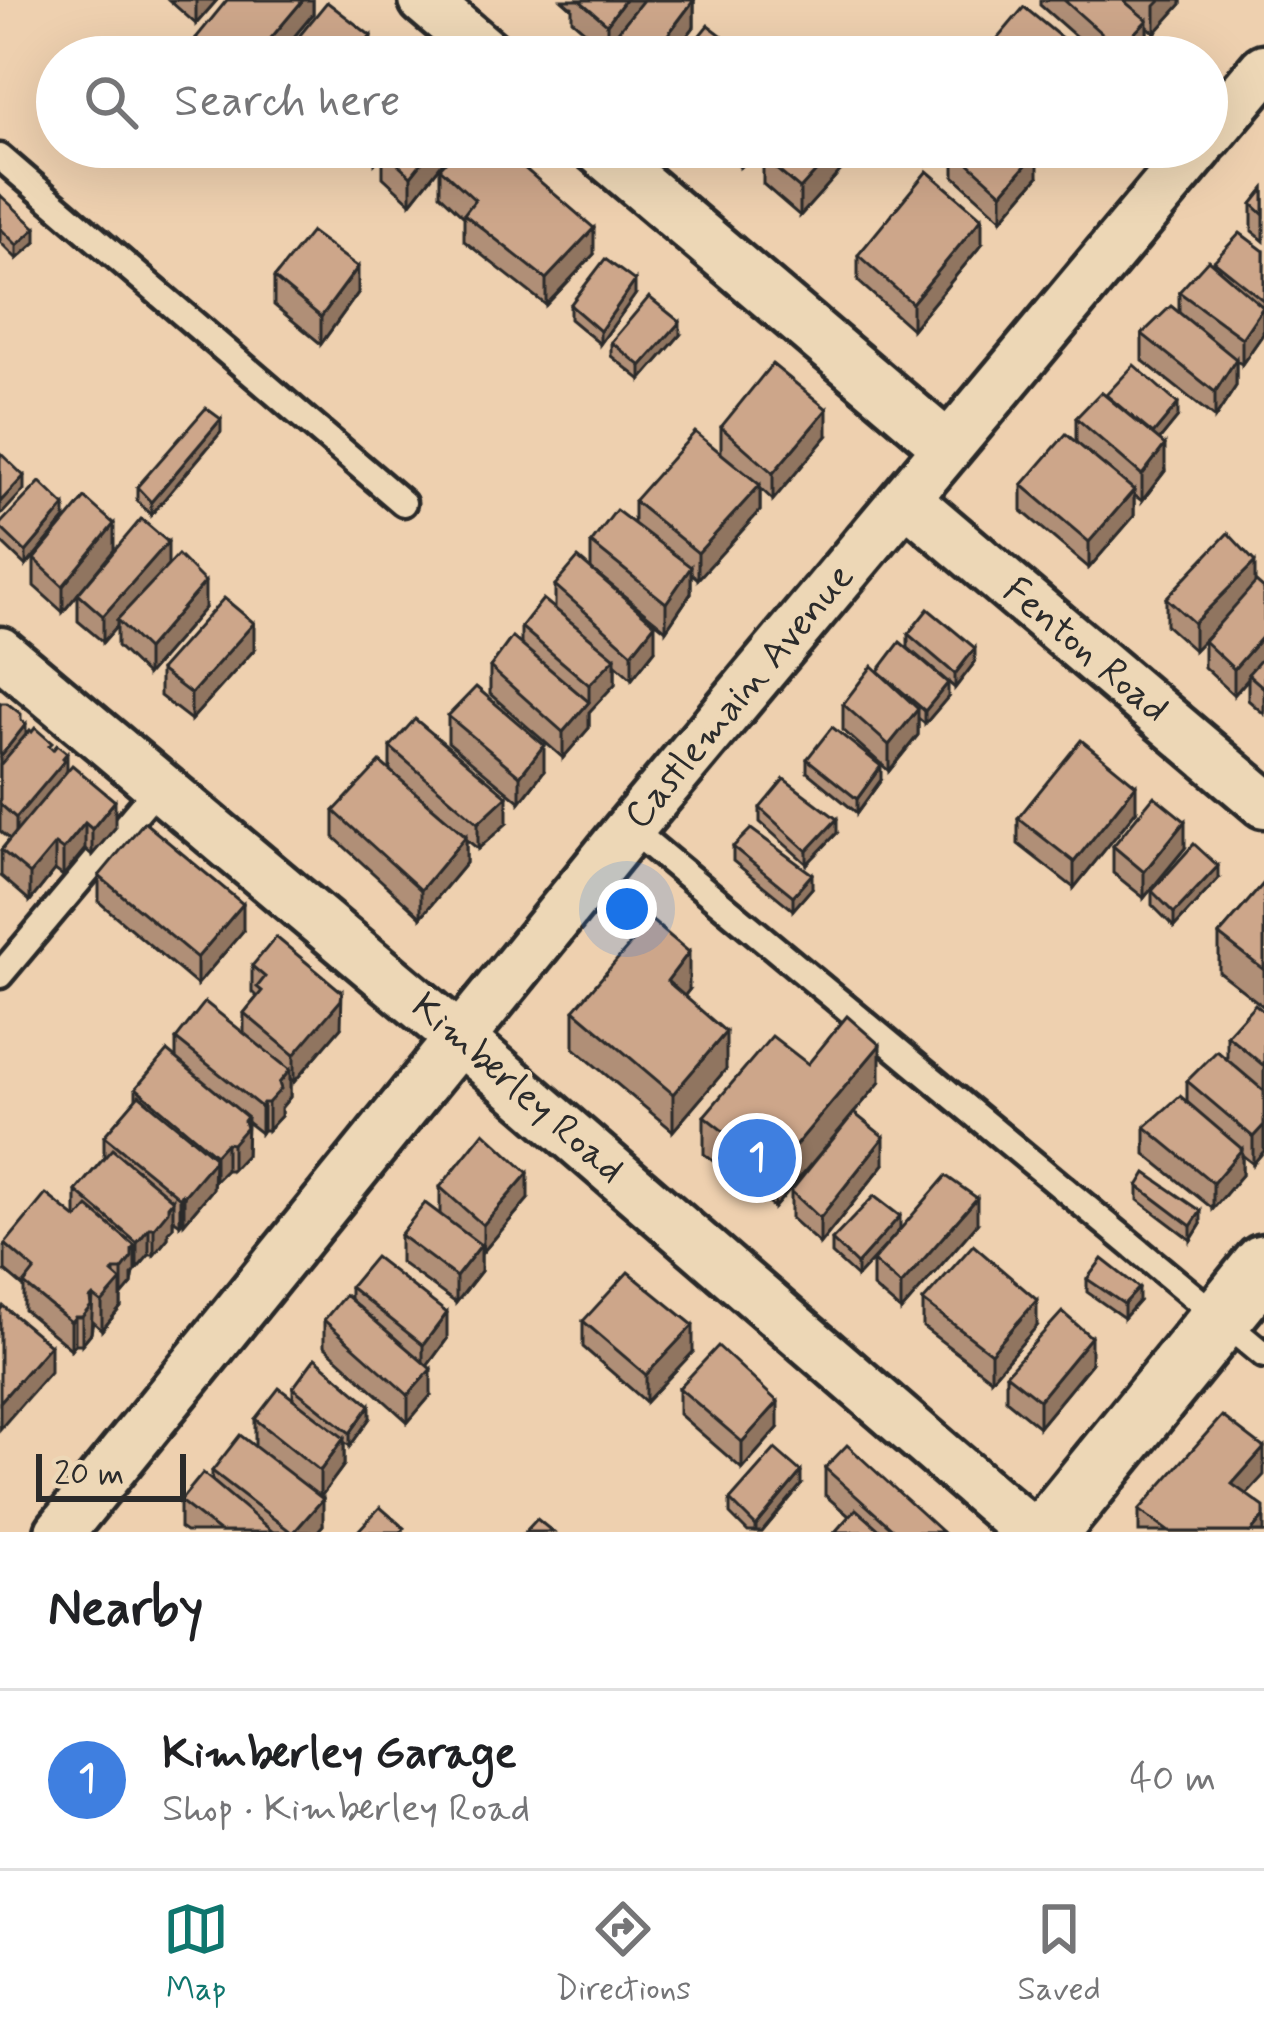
<!DOCTYPE html>
<meta charset="utf-8">
<style>
body{margin:0;font-family:Mynerve,sans-serif;background:#f6f6f6;color:#202124}
.scale{position:absolute;left:36px;bottom:30px;width:150px;box-sizing:border-box;padding-left:12px;border:6px solid #2b2b2b;border-top:0;font-size:33px;line-height:42px;white-space:nowrap;color:#2b2b2b;-webkit-text-stroke:9px #edd7b6;paint-order:stroke}
.you{position:absolute;left:627px;top:909px;width:42px;height:42px;margin:-30px;border:9px solid #fff;border-radius:50%;background:#1a73e8;box-shadow:0 0 0 18px #1a73e833}
.badge{display:grid;place-items:center;width:78px;height:78px;border-radius:50%;background:#0f766e;color:#fff;font-size:39px;font-weight:700}
.pin{position:absolute;translate:-50% -50%;border:6px solid #fff;box-shadow:0 3px 12px #0006}
.list{margin:0;padding:0;list-style:none}
h2{display:flex;justify-content:space-between;align-items:center;height:156px;margin:0;padding:0 48px;font-size:51px}
h2 small{font-size:39px;font-weight:400;color:#757577}
.list li{display:grid;grid-template-columns:78px 1fr auto;gap:36px;align-items:center;box-sizing:border-box;height:180px;padding:0 48px;border-top:3px solid #e0e0e0}
.list b{display:block;font-size:45px;white-space:nowrap}
.list p{margin:0;font-size:39px;white-space:nowrap;color:#757577}
.list em{font-size:39px;font-style:normal;color:#757577}
.icon{flex:none;width:66px;height:66px;fill:none;stroke:currentColor;stroke-width:2;stroke-linecap:round;stroke-linejoin:round}
.map{position:relative;flex:none;width:1264px;height:1532px;overflow:hidden}
.search{position:absolute;background:#fff;box-shadow:0 12px 48px #0002;left:36px;right:36px;top:36px;height:132px;display:flex;align-items:center;gap:30px;box-sizing:border-box;padding:0 42px;border-radius:66px;color:#757577;font-size:45px}
.sheet{height:336px;background:#fff}
nav{display:flex;justify-content:space-around;align-items:center;box-sizing:border-box;height:168px;border-top:3px solid #e0e0e0;background:#fff;font-size:33px;color:#757577}
nav a{display:grid;justify-items:center;gap:6px}
nav .on{color:#0f766e}
.map>svg:first-child{display:block}
</style>
<div class="map">
<svg width="1264" height="1532" viewBox="0 0 1264 1532">
<rect width="100%" height="100%" fill="#eed0af"/>
<filter id="ink" filterUnits="userSpaceOnUse"><feTurbulence type="fractalNoise" baseFrequency=".00833" numOctaves="2"/><feDisplacementMap in="SourceGraphic" scale="24" xChannelSelector="R" yChannelSelector="G"/><feConvolveMatrix kernelMatrix="1 2 1 2 8 2 1 2 1" color-interpolation-filters="sRGB"/></filter>
<g filter="url(#ink)">
<g fill="none" stroke-linecap="round" stroke-linejoin="round">
<g stroke="#2b2b2b" stroke-width="33">
<g id="service">
<polyline points="0,157 403,503"/>
<polyline points="630,828 1264,1355"/>
<polyline points="0,975 158,787"/>
</g>
</g>
<g stroke="#2b2b2b" stroke-width="57">
<g id="minor">
<polyline points="424,0 491,57"/>
<polyline points="1207,137 1264,69"/>
<polyline points="596,147 947,446"/>
<polyline points="906,499 1264,803"/>
<polyline points="0,652 460,1039 1030,1532"/>
<polyline points="60,1532 630,828 1199,147"/>
</g>
</g>
<g stroke="#2b2b2b" stroke-width="69">
<polyline id="tertiary" points="1047,1532 1264,1265"/>
</g>
<use href="#service" stroke="#edd7b6" stroke-width="24"/>
<use href="#minor" stroke="#edd7b6" stroke-width="48"/>
<use href="#tertiary" stroke="#edd7b6" stroke-width="60"/>
</g>
<g fill="#b08f77" stroke="#2b2b2b" stroke-width="3">
<polygon points="169,0 217,0 196,24"/>
<polygon points="313,0 313,14 277,57 196,57 196,38"/>
<polygon points="562,0 694,0 694,27 671,57 615,57 615,40 607,50 572,20 572,6 571,8"/>
<polygon points="1040,0 1181,0 1181,4 1155,33 1147,26 1147,47 1137,57 1099,57 1040,5"/>
<polygon points="358,147 455,147 411,203 383,177 383,153 375,163"/>
<polygon points="717,147 760,147 740,167"/>
<polygon points="843,147 843,168 800,216 763,184 763,158"/>
<polygon points="1040,147 1070,147 1058,161"/>
<polygon points="954,150 1038,177 1002,219 954,176"/>
<polygon points="440,168 594,254 546,305 464,241 464,217 440,194"/>
<polygon points="1264,189 1264,241 1252,231 1252,204"/>
<polygon points="0,195 36,242 17,259 0,242"/>
<polygon points="982,244 912,329 858,281 858,255"/>
<polygon points="1264,251 1263,334 1242,364 1236,361 1236,386 1215,418 1142,360 1142,334 1179,312 1179,292 1214,265 1214,261"/>
<polygon points="274,278 358,293 321,344 274,305"/>
<polygon points="635,295 600,344 570,319 570,305"/>
<polygon points="680,335 641,380 611,356 611,342"/>
<polygon points="1106,396 1178,417 1159,440 1165,471 1142,501 1134,495 1134,516 1089,568 1022,511 1022,485 1076,442 1076,418"/>
<polygon points="721,427 827,436 773,500 760,488 760,511 698,579 691,573 691,593 666,630 596,573 655,650 632,679 615,664 615,684 589,712 589,728 563,758 490,694 490,667 521,645 521,627 555,609 555,585 591,569 591,543 634,524 634,501 721,453"/>
<polygon points="221,432 151,515 137,501 137,487"/>
<polygon points="65,519 26,566 0,541 0,524"/>
<polygon points="114,550 63,612 34,586 34,559"/>
<polygon points="168,566 205,608 147,675 117,646 117,626 103,642 78,621 78,594"/>
<polygon points="1255,583 1264,589 1264,714 1248,700 1248,679 1234,695 1204,667 1204,641 1215,628 1194,650 1166,625 1166,598"/>
<polygon points="908,634 975,662 955,688 908,648"/>
<polygon points="254,650 191,720 160,696 160,670"/>
<polygon points="878,672 948,697 925,724 918,718 918,735 889,771 843,730 843,704"/>
<polygon points="0,703 21,720 26,734 52,749 115,828 92,855 85,849 63,876 55,870 30,901 1,876 1,850 10,839 0,831"/>
<polygon points="448,716 544,771 520,802 448,742"/>
<polygon points="390,747 507,823 478,849 466,839 466,863 421,917 334,837 334,811 390,770"/>
<polygon points="807,759 881,780 857,813 807,772"/>
<polygon points="760,808 837,833 807,864 760,822"/>
<polygon points="1136,811 1074,888 1018,844 1018,818"/>
<polygon points="1113,846 1185,848 1144,898 1113,873"/>
<polygon points="733,847 812,888 793,910 733,861"/>
<polygon points="99,876 243,931 197,985 99,902"/>
<polygon points="1218,879 1174,927 1152,905 1152,891"/>
<polygon points="1264,883 1264,1007 1219,972 1219,935"/>
<polygon points="252,966 341,1027 294,1082 290,1078 290,1097 281,1108 281,1116 268,1130 263,1130 261,1133 247,1122 246,1155 232,1170 226,1170 215,1181 214,1180 213,1189 184,1223 182,1221 180,1224 173,1219 173,1227 168,1232 168,1238 154,1255 149,1255 137,1269 135,1267 132,1284 121,1296 121,1307 102,1330 93,1322 91,1333 82,1344 75,1344 71,1349 24,1310 24,1287 5,1271 5,1244 76,1218 76,1191 104,1158 104,1136 136,1099 136,1088 176,1058 176,1039 244,1033 244,1013 257,997 252,992"/>
<polygon points="689,990 684,996 726,1069 673,1131 574,1048 574,1010"/>
<polygon points="1264,1012 1264,1151 1253,1164 1242,1155 1242,1175 1213,1209 1145,1154 1145,1127 1187,1102 1187,1081 1227,1060 1227,1035"/>
<polygon points="808,1064 880,1082 854,1113 884,1164 820,1244 791,1218 791,1191 847,1121 774,1208 704,1154 704,1116"/>
<polygon points="1138,1186 1201,1224 1191,1240 1138,1200"/>
<polygon points="440,1187 528,1199 483,1252 481,1250 481,1271 456,1303 400,1262 400,1235 440,1213"/>
<polygon points="977,1224 901,1311 873,1287 873,1261 882,1250 857,1277 832,1254 832,1240 900,1229"/>
<polygon points="1087,1279 1139,1301 1124,1318 1087,1292"/>
<polygon points="350,1287 447,1339 427,1366 431,1395 408,1422 324,1346 324,1320 350,1299"/>
<polygon points="923,1301 1037,1326 991,1379 923,1327"/>
<polygon points="583,1321 693,1352 646,1402 583,1347"/>
<polygon points="1091,1364 1039,1427 1006,1400 1006,1374"/>
<polygon points="293,1388 370,1418 350,1446 344,1442 344,1465 320,1497 323,1525 317,1532 186,1532 180,1528 180,1501 212,1480 212,1471 255,1446 255,1419 293,1399"/>
<polygon points="679,1388 778,1428 742,1469 679,1414"/>
<polygon points="825,1468 942,1532 835,1532 849,1516 825,1495"/>
<polygon points="801,1485 762,1532 748,1532 730,1514 730,1500"/>
<polygon points="1246,1494 1264,1532 1139,1532 1139,1510"/>
</g>
<g fill="#907461" stroke="#2b2b2b" stroke-width="3">
<polygon points="196,0 217,0 196,24"/>
<polygon points="303,0 313,0 313,14 277,57 255,57"/>
<polygon points="625,0 646,0 615,35 615,40 607,50 607,24"/>
<polygon points="694,0 694,27 671,57 651,57"/>
<polygon points="1161,0 1181,0 1181,4 1155,33 1155,6"/>
<polygon points="1147,20 1147,47 1137,57 1119,57 1119,49"/>
<polygon points="371,36 371,57 353,57"/>
<polygon points="375,147 388,147 375,163"/>
<polygon points="434,147 455,147 411,203 411,176"/>
<polygon points="740,147 760,147 740,167"/>
<polygon points="838,147 843,147 843,168 800,216 800,189"/>
<polygon points="1058,147 1070,147 1058,161"/>
<polygon points="1038,151 1038,177 1002,219 1002,193"/>
<polygon points="982,218 982,244 912,329 912,303"/>
<polygon points="36,228 36,242 17,259 17,245"/>
<polygon points="594,228 594,254 546,305 546,279"/>
<polygon points="358,267 358,293 321,344 321,317"/>
<polygon points="635,281 635,295 600,344 600,331"/>
<polygon points="1263,307 1263,334 1242,364 1242,338"/>
<polygon points="680,322 680,335 641,380 641,366"/>
<polygon points="1236,359 1236,386 1215,418 1215,392"/>
<polygon points="1178,404 1178,417 1153,448 1153,434"/>
<polygon points="827,409 827,436 773,500 773,473"/>
<polygon points="221,419 221,432 151,515 151,502"/>
<polygon points="1165,445 1165,471 1142,501 1142,475"/>
<polygon points="24,476 24,490 0,516 0,502"/>
<polygon points="760,485 760,511 698,579 698,553"/>
<polygon points="1134,490 1134,516 1089,568 1089,542"/>
<polygon points="65,506 65,519 26,566 26,552"/>
<polygon points="114,524 114,550 63,612 63,586"/>
<polygon points="168,542 168,568 117,620 117,626 103,642 103,616"/>
<polygon points="1255,562 1255,588 1194,650 1194,623"/>
<polygon points="691,567 691,593 666,630 666,603"/>
<polygon points="205,582 205,608 147,675 147,649"/>
<polygon points="254,623 254,650 191,720 191,694"/>
<polygon points="655,624 655,650 632,679 632,653"/>
<polygon points="1264,635 1264,661 1248,674 1248,679 1234,695 1234,669"/>
<polygon points="975,648 975,662 955,688 955,674"/>
<polygon points="615,658 615,684 589,712 589,728 563,758 563,732 589,702 589,685"/>
<polygon points="948,683 948,697 925,724 925,711"/>
<polygon points="918,709 918,735 889,771 889,745"/>
<polygon points="26,724 26,751 0,783 0,757"/>
<polygon points="544,745 544,771 520,802 520,776"/>
<polygon points="67,753 67,780 16,844 16,818"/>
<polygon points="881,766 881,780 857,813 857,799"/>
<polygon points="1136,785 1136,811 1074,888 1074,862"/>
<polygon points="507,796 507,823 478,849 478,823"/>
<polygon points="115,801 115,828 92,855 92,829"/>
<polygon points="837,819 837,833 807,864 807,851"/>
<polygon points="1185,821 1185,848 1144,898 1144,872"/>
<polygon points="85,823 85,849 63,876 63,850"/>
<polygon points="466,836 466,863 421,917 421,890"/>
<polygon points="55,844 55,870 30,901 30,874"/>
<polygon points="1218,866 1218,879 1174,927 1174,913"/>
<polygon points="812,874 812,888 793,910 793,896"/>
<polygon points="243,904 243,931 197,985 197,958"/>
<polygon points="689,952 689,990 667,1019 667,981"/>
<polygon points="342,992 341,1027 294,1082 294,1055"/>
<polygon points="726,1032 726,1069 673,1131 673,1094"/>
<polygon points="880,1045 880,1082 774,1208 774,1171"/>
<polygon points="290,1070 290,1097 281,1108 281,1116 268,1130 268,1103 279,1083"/>
<polygon points="263,1103 263,1130 261,1133 261,1107"/>
<polygon points="247,1117 246,1155 232,1170 232,1144"/>
<polygon points="1264,1125 1264,1151 1253,1164 1253,1137"/>
<polygon points="884,1137 884,1164 820,1244 820,1218"/>
<polygon points="226,1143 226,1170 215,1181 215,1155"/>
<polygon points="1242,1149 1242,1175 1213,1209 1213,1183"/>
<polygon points="214,1157 213,1189 184,1223 184,1196"/>
<polygon points="528,1173 528,1199 483,1252 483,1225"/>
<polygon points="182,1194 182,1221 180,1224 180,1198"/>
<polygon points="977,1198 977,1224 901,1311 901,1285"/>
<polygon points="173,1200 173,1227 168,1232 168,1238 154,1255 154,1228"/>
<polygon points="1201,1211 1201,1224 1191,1240 1191,1226"/>
<polygon points="900,1216 900,1230 857,1277 857,1264"/>
<polygon points="149,1228 149,1255 137,1269 137,1243"/>
<polygon points="481,1245 481,1271 456,1303 456,1277"/>
<polygon points="135,1246 135,1272 132,1275 132,1284 122,1296 122,1270"/>
<polygon points="114,1270 114,1288 121,1281 121,1307 102,1330 102,1303"/>
<polygon points="1139,1288 1139,1301 1124,1318 1124,1304"/>
<polygon points="93,1296 91,1333 82,1344 82,1317"/>
<polygon points="1037,1300 1037,1326 991,1379 991,1353"/>
<polygon points="447,1313 447,1339 423,1372 423,1345"/>
<polygon points="75,1317 75,1344 71,1349 71,1322"/>
<polygon points="693,1325 693,1352 646,1402 646,1375"/>
<polygon points="1091,1337 1091,1364 1039,1427 1039,1400"/>
<polygon points="50,1345 50,1372 0,1429 0,1402"/>
<polygon points="431,1369 431,1395 408,1422 408,1395"/>
<polygon points="778,1402 778,1428 742,1469 742,1442"/>
<polygon points="370,1405 370,1418 350,1446 350,1433"/>
<polygon points="344,1438 344,1465 320,1498 320,1471"/>
<polygon points="1264,1448 1264,1475 1232,1510 1232,1484"/>
<polygon points="801,1472 801,1485 762,1532 756,1532 756,1526"/>
<polygon points="323,1499 323,1525 317,1532 294,1532"/>
<polygon points="1264,1516 1264,1532 1251,1532"/>
</g>
<g fill="#cda68a" stroke="#2b2b2b" stroke-width="3">
<polygon points="227,0 303,0 255,57 218,57 196,38"/>
<polygon points="579,0 625,0 607,24"/>
<polygon points="643,0 694,0 651,57 644,57 615,35"/>
<polygon points="1064,0 1123,0 1147,20 1119,49"/>
<polygon points="327,2 371,36 353,57 282,57"/>
<polygon points="1024,7 1085,57 982,57"/>
<polygon points="708,25 737,47 729,57 682,57"/>
<polygon points="386,147 434,147 411,176 383,150"/>
<polygon points="460,147 500,147 594,228 546,279 464,214 475,200 440,168"/>
<polygon points="772,147 838,147 800,189 763,158"/>
<polygon points="956,147 1034,147 1038,151 1002,193 954,150"/>
<polygon points="927,171 982,218 912,303 858,255"/>
<polygon points="1264,189 1264,215 1252,204"/>
<polygon points="0,195 36,228 17,245 0,228"/>
<polygon points="311,232 358,267 321,317 274,278"/>
<polygon points="1240,233 1264,251 1264,301 1214,261"/>
<polygon points="605,259 635,281 600,331 570,305"/>
<polygon points="1208,260 1263,307 1242,338 1179,292"/>
<polygon points="649,297 680,322 641,366 611,342"/>
<polygon points="1171,306 1236,359 1215,392 1142,334"/>
<polygon points="772,364 827,409 773,473 721,427"/>
<polygon points="1134,365 1178,404 1153,434 1106,395"/>
<polygon points="1101,392 1165,445 1142,475 1076,418"/>
<polygon points="206,408 221,419 151,502 137,487"/>
<polygon points="695,432 760,485 698,553 634,501"/>
<polygon points="1066,434 1134,490 1089,542 1022,485"/>
<polygon points="0,453 24,476 0,502"/>
<polygon points="40,482 65,506 26,552 0,527 0,524"/>
<polygon points="85,498 114,524 63,586 34,559"/>
<polygon points="616,510 691,567 666,603 591,543"/>
<polygon points="141,519 168,542 103,616 78,594"/>
<polygon points="1228,533 1255,562 1194,623 1166,598"/>
<polygon points="178,555 205,582 147,649 117,620"/>
<polygon points="578,558 655,624 632,653 555,585"/>
<polygon points="1256,582 1264,589 1264,635 1234,669 1204,641"/>
<polygon points="224,598 254,623 191,694 160,670"/>
<polygon points="543,599 615,658 589,685 521,627"/>
<polygon points="928,609 975,648 955,674 908,634"/>
<polygon points="512,637 589,702 563,732 490,667"/>
<polygon points="900,642 948,683 925,711 878,671"/>
<polygon points="1264,656 1264,688 1248,674"/>
<polygon points="872,666 918,709 889,745 843,704"/>
<polygon points="476,687 544,745 520,776 448,716"/>
<polygon points="0,703 7,703 21,714 21,720 26,724 0,757"/>
<polygon points="415,719 507,796 478,823 390,747"/>
<polygon points="832,727 881,766 857,799 807,759"/>
<polygon points="35,728 52,743 49,746 53,750 57,745 67,753 63,758 65,760 16,818 0,804 0,765 30,730 32,732"/>
<polygon points="1081,740 1136,785 1074,862 1018,818"/>
<polygon points="380,762 466,836 421,890 334,811"/>
<polygon points="72,765 115,801 92,829 85,823 63,850 55,844 30,874 1,850"/>
<polygon points="784,779 837,819 807,851 760,808"/>
<polygon points="1154,796 1185,821 1144,872 1113,846"/>
<polygon points="144,822 243,904 197,958 99,876"/>
<polygon points="751,829 812,874 793,896 733,847"/>
<polygon points="1194,844 1218,866 1174,913 1152,891"/>
<polygon points="1264,883 1264,970 1219,935"/>
<polygon points="651,920 689,952 667,981 726,1032 673,1094 574,1010"/>
<polygon points="276,937 342,992 341,1000 294,1055 244,1013 262,991 257,987 265,977 252,966"/>
<polygon points="205,1002 290,1070 279,1083 281,1089 268,1103 263,1103 261,1107 176,1039"/>
<polygon points="1255,1004 1264,1012 1264,1066 1227,1035"/>
<polygon points="847,1016 880,1045 774,1171 704,1116 772,1036 808,1064"/>
<polygon points="167,1051 247,1117 244,1121 246,1128 232,1144 226,1143 215,1155 136,1088"/>
<polygon points="1217,1051 1264,1091 1264,1125 1253,1137 1187,1081"/>
<polygon points="139,1095 214,1157 213,1162 184,1196 182,1194 180,1198 104,1136"/>
<polygon points="1180,1096 1242,1149 1213,1183 1145,1127"/>
<polygon points="854,1113 884,1137 820,1218 791,1191"/>
<polygon points="484,1132 528,1173 483,1225 440,1187"/>
<polygon points="112,1149 173,1200 168,1206 168,1211 154,1228 149,1228 137,1243 76,1191"/>
<polygon points="1146,1173 1201,1211 1191,1226 1138,1186"/>
<polygon points="946,1176 977,1198 901,1285 873,1261"/>
<polygon points="46,1194 77,1219 88,1207 135,1246 132,1249 132,1257 122,1270 114,1270 112,1273 121,1281 102,1303 93,1296 90,1299 91,1306 82,1317 75,1317 71,1322 24,1284 35,1270 5,1244"/>
<polygon points="874,1196 900,1216 857,1264 832,1240"/>
<polygon points="425,1203 481,1245 456,1277 400,1235"/>
<polygon points="973,1245 1037,1300 991,1353 923,1301"/>
<polygon points="375,1257 447,1313 423,1345 350,1287"/>
<polygon points="1102,1259 1139,1288 1124,1304 1087,1279"/>
<polygon points="628,1272 693,1325 646,1375 583,1321"/>
<polygon points="345,1295 431,1369 408,1395 324,1320"/>
<polygon points="3,1306 50,1345 0,1402 0,1310"/>
<polygon points="1062,1312 1091,1337 1039,1400 1006,1374"/>
<polygon points="718,1346 778,1402 742,1442 679,1388"/>
<polygon points="315,1358 370,1405 350,1433 293,1388"/>
<polygon points="279,1388 344,1438 320,1471 255,1419"/>
<polygon points="1222,1416 1264,1448 1232,1484 1264,1507 1264,1516 1251,1532 1169,1532 1139,1510"/>
<polygon points="240,1435 323,1499 294,1532 291,1532 212,1471"/>
<polygon points="847,1445 942,1532 896,1532 825,1468"/>
<polygon points="775,1449 801,1472 756,1526 730,1500"/>
<polygon points="203,1473 273,1532 220,1532 180,1501"/>
<polygon points="380,1507 404,1528 401,1532 357,1532"/>
<polygon points="856,1509 882,1532 835,1532"/>
<polygon points="537,1519 553,1532 525,1532"/>
</g>
</g>
<g text-anchor="middle" dominant-baseline="central" stroke-width="9" stroke-linejoin="round" paint-order="stroke">
<g font-size="39" fill="#2b2b2b" stroke="#edd7b6">
<text transform="translate(1085 651) rotate(40)">Fenton Road</text>
<text transform="translate(740 697) rotate(-50)">Castlemain Avenue</text>
<text transform="translate(517 1089) rotate(41)">Kimberley Road</text>
</g>
</g>
</svg>
<div class="scale">20 m</div>
<div class="you"></div>
<div class="pin badge" style="left:757px;top:1158px;background:#3f7fe0">1</div>
<div class="search"><svg class="icon" aria-label="search" viewBox="0 0 24 24"><circle cx="10" cy="10" r="6"/><path d="M15 15l6 6"/></svg>Search here</div>
</div>
<section class="sheet">
<h2>Nearby<small></small></h2>
<ul class="list">
<li><span class="badge" style="background:#3f7fe0">1</span><div><b>Kimberley Garage</b><p>Shop · Kimberley Road</p></div><em>40 m</em></li>
</ul>
</section>
<nav>
<a class="on"><svg class="icon" aria-label="map" viewBox="0 0 24 24"><path d="M3 6l6-2 6 2 6-2v14l-6 2-6-2-6 2zM9 4v14M15 6v14"/></svg>Map</a>
<a><svg class="icon" aria-label="directions" viewBox="0 0 24 24"><path d="M12 3l9 9-9 9-9-9zM9 14v-3h6M13 9l2 2-2 2"/></svg>Directions</a>
<a><svg class="icon" aria-label="saved" viewBox="0 0 24 24"><path d="M7 4h10v16l-5-4-5 4z"/></svg>Saved</a>
</nav>
